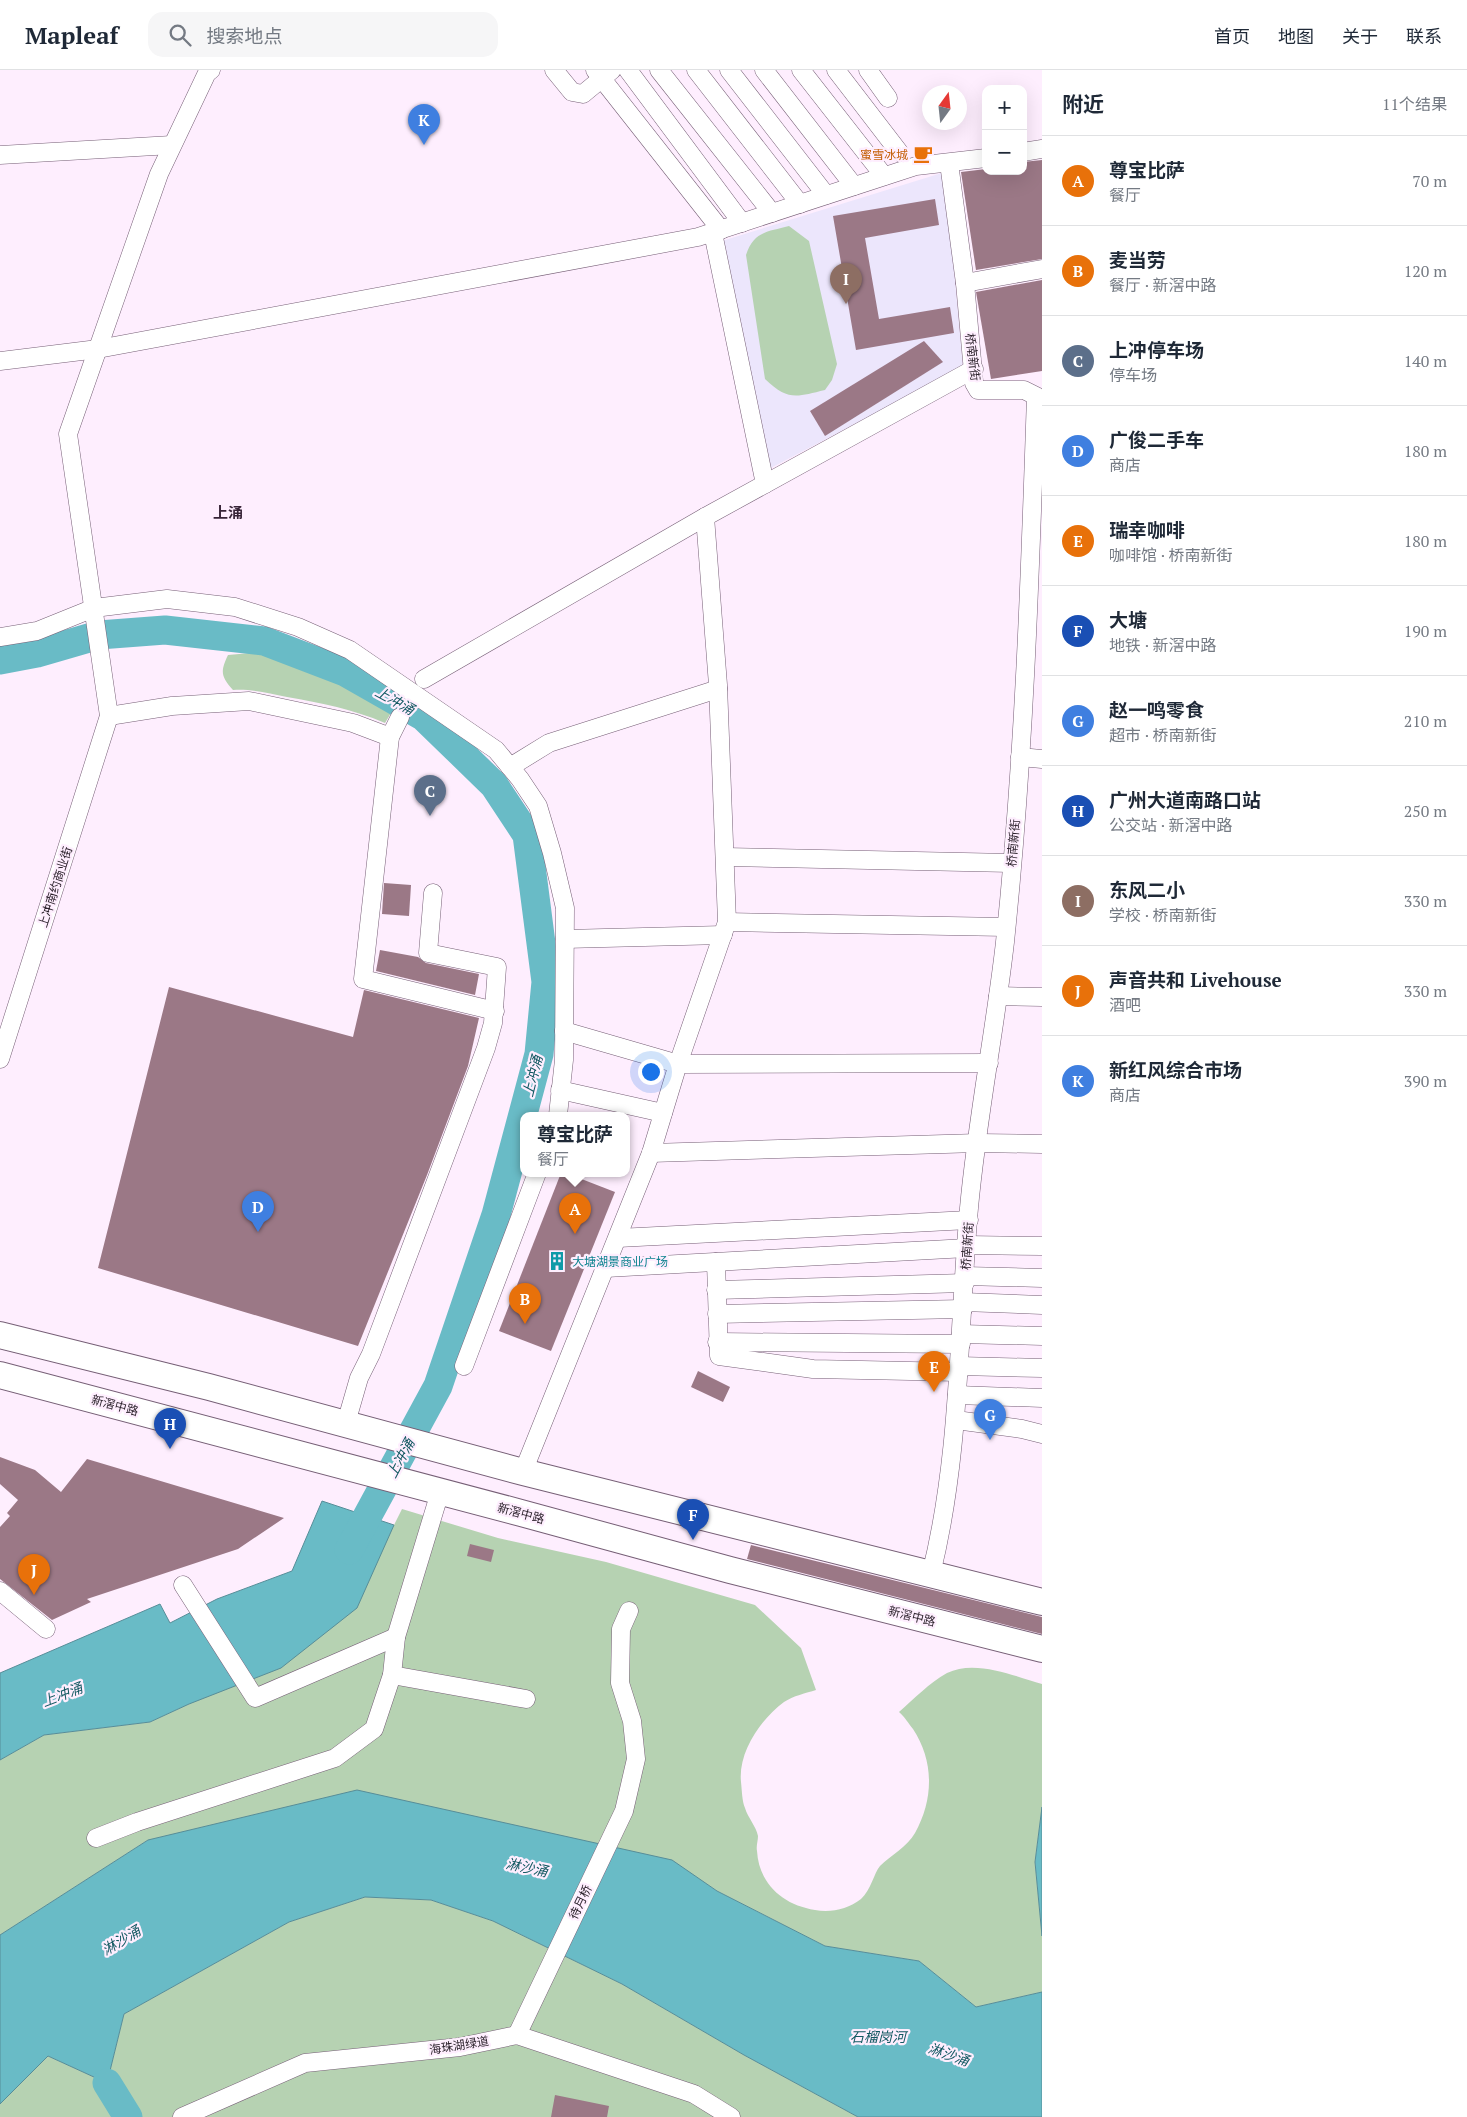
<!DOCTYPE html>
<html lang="zh">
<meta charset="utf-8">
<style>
body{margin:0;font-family:"PT Serif","Noto Sans SC",serif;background:#f6f6f7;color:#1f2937}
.controls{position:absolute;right:15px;top:15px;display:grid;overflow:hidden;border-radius:10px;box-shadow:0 5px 20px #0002}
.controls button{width:45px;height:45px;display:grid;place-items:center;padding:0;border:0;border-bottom:1px solid #e0e1e3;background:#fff;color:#1f2937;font:25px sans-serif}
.compass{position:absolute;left:922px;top:15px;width:45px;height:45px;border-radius:50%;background:#fff;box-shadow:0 5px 20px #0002;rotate:15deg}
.you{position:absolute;left:650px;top:1001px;width:18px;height:18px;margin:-12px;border:4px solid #fff;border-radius:50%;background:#1a73e8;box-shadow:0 0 0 8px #1a73e833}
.badge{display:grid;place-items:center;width:32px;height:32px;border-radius:50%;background:#ae4c0a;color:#fff;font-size:16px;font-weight:700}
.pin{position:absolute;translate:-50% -41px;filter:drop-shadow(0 1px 2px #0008)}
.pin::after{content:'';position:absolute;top:26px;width:18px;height:15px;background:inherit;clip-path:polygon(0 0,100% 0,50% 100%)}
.popup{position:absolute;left:520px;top:1042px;width:110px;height:65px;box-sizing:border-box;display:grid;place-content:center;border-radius:10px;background:#fff;filter:drop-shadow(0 1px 4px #0005);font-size:16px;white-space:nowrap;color:#747a83}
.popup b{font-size:19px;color:#1f2937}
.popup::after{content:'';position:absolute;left:50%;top:100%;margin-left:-10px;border:10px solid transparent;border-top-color:#fff}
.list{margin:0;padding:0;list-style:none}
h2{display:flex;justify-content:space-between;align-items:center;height:65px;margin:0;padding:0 20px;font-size:21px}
h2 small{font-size:16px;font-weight:400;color:#747a83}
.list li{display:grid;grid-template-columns:32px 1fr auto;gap:15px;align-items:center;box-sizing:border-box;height:90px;padding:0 20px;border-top:1px solid #e0e1e3}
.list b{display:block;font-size:19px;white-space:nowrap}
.list p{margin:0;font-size:16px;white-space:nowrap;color:#747a83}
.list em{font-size:16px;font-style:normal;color:#747a83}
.icon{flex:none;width:28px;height:28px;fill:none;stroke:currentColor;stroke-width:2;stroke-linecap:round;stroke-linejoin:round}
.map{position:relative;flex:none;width:1042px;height:2047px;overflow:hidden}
header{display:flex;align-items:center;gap:30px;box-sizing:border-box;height:70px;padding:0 25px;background:#fff;border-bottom:1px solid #e0e1e3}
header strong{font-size:24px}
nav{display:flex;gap:28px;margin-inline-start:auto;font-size:18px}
.search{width:350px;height:45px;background:#f6f6f7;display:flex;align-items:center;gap:12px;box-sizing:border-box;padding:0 18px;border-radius:15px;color:#747a83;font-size:19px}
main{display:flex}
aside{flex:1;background:#fff}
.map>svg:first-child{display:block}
</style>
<header>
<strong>Mapleaf</strong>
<div class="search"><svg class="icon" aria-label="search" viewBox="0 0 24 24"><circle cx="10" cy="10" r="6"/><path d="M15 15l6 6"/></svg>搜索地点</div>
<nav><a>首页</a><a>地图</a><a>关于</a><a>联系</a></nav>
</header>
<main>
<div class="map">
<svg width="1042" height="2047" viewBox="0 0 1042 2047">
<rect width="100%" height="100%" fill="#feeefe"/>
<polygon fill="#ece6fc" points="945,102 963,297 767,400 722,171"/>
<g fill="#b6d2b2">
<path d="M789 156 809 171 837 294 832 310 825 320C796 327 788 331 765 309L746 185C754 161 767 162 789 156Z"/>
<path d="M260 582 353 615 394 638 385 653C352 639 322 633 287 627 268 623 253 619 233 620 221 606 220 602 228 585Z"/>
<path d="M402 1439 498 1468 606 1492 755 1535 801 1578 816 1620C806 1623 793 1626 784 1632 761 1649 738 1682 741 1712 742 1721 742 1731 745 1738 748 1748 756 1756 758 1766 758 1771 756 1776 757 1781 759 1814 783 1835 815 1840 831 1843 848 1839 861 1829 871 1820 874 1803 880 1796 891 1785 907 1777 915 1763 934 1729 934 1691 913 1659 908 1653 905 1647 899 1642 914 1629 929 1613 947 1603 975 1589 1014 1606 1042 1614V1737L1035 1792 1042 1866V1922L976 1937 919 1891 825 1876 717 1821 671 1790 148 1770 0 1865V1690L44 1665 150 1652 189 1634 386 1471Z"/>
<polygon points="365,1827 431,1830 493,1851 622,1914 744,1985 858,2047 0,2047 0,2034 48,1986 107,2013 124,1944 289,1852"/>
</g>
<g fill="#69bbc6" stroke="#578d98">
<polygon points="322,1431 394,1455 357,1538 281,1598 189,1634 150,1652 44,1665 0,1690 0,1603 160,1534 170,1553 217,1529 292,1501"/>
<polygon points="357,1720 672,1790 717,1821 825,1876 919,1891 976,1937 1042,1922 1042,2047 858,2047 744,1985 622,1914 493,1851 431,1830 365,1827 289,1852 124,1944 107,2013 48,1986 0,2034 0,1865 148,1770"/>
<polygon points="1042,1737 1042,1866 1035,1792"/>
</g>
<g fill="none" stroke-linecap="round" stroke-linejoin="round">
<g stroke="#69bbc6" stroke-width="29">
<polyline points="0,590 37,583 99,565 165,560 264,571 345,602 424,647 494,715 527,765 546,912 539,984 496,1145 438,1316 349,1480"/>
<polyline points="107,2013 128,2047"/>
</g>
</g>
<g fill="#9b7886">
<polygon points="1042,90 1042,189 976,200 961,102 986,99 986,101 1023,101 1023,92"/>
<polygon points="935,129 939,155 865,168 879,249 950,237 954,263 856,280 833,146"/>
<polygon points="1042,210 1042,301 991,309 976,222"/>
<polygon points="924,271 943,292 825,366 810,341"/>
<polygon points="384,813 411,815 409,846 382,844"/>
<polygon points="380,880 418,887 426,893 479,904 475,925 376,901"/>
<polygon points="169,917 353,967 364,920 479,948 468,996 427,1105 358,1276 98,1198"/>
<polygon points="561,1103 566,1103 615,1122 551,1281 499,1261"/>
<polygon points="698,1301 730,1317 723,1332 691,1317"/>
<polygon points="0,1387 35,1400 61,1422 87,1389 284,1448 238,1479 87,1529 91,1532 52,1550 0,1509 0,1457 10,1446 7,1443 18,1430 0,1414"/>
<polygon points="470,1474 494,1480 491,1492 467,1486"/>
<polygon points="751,1475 1042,1547 1042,1564 747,1489"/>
<polygon points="555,2025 609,2036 607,2047 551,2047"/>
</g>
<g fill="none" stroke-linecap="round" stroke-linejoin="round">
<g stroke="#765f76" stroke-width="19">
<g id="minor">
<polyline points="554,0 572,22 583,24 612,0"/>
<polyline points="595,0 721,160"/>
<polyline points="628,0 742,153"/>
<polyline points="659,0 772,143"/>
<polyline points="696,0 800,134"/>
<polyline points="729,0 826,125"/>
<polyline points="764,0 854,116"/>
<polyline points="801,0 884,106"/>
<polyline points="836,0 899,82"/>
<polyline points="868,0 888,28"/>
<polyline points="1023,82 1042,79"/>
<polyline points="0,85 172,75"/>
<polyline points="713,163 765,414"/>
<polyline points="965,213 1042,199"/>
<polyline points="0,291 98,279 698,167 916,96 986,88"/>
<polyline points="0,567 37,561 94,538 167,529 235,537 298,557 350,580 496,680 520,709 538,736 552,783 565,838 564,990 558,1045"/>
<polyline points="424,609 705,447 974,299"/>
<polyline points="109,646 172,636 249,631 353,653 390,667"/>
<polyline points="400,647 390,667 363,909 495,941"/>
<polyline points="1020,687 1042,689"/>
<polyline points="510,697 549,673 718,619"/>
<polyline points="725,787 1011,793"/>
<polyline points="727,852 1006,857"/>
<polyline points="565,869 723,865"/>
<polyline points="998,926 1042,927"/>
<polyline points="564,961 678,994 989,993"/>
<polyline points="0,989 109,646 68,364 159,104 207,3 211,0"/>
<polyline points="560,1020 663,1043"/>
<polyline points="651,1083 978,1073 1042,1074"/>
<polyline points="618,1168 969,1150"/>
<polyline points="967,1175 1042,1176"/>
<polyline points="716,1192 719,1286 813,1299 959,1302"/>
<polyline points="606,1198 967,1178"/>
<polyline points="965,1206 1042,1208"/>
<polyline points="716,1220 965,1213"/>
<polyline points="963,1232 1042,1235"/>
<polyline points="717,1244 963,1239"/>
<polyline points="961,1264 1042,1266"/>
<polyline points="717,1272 961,1274"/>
<polyline points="464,1296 537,1103"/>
<polyline points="959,1296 1042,1298"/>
<polyline points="957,1325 1042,1328"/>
<polyline points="956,1350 1022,1359 1042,1364"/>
<polyline points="346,1353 359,1308 371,1284 486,978 493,953 497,897 428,883 433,823"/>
<polyline points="523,1402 651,1083 678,994 727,852 718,615 705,447"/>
<polyline points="440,1422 396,1567 392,1605 526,1629"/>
<path d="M931 1504C961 1384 958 1260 969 1138 977 1049 995 961 1005 872 1024 690 1030 508 1036 326L1024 320H978L974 313 965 213 949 93"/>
<polyline points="183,1515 255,1628 396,1567"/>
<polyline points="0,1521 46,1559"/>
<polyline points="96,1768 137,1752 335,1688 374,1659 392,1605"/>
<polyline points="517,1965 624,1741 636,1689 632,1651 620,1613 621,1559 629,1541"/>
<polyline points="182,2047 305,1993 460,1977 517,1965 694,2024 731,2047"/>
</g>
</g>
<g stroke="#765f76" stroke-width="28">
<g id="highway">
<polyline points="0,1265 209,1317 523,1402 1042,1532"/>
<polyline points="0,1305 521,1443 730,1500 1042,1579"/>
</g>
</g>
<use href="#minor" stroke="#fff" stroke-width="18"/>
<use href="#highway" stroke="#fff" stroke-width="26"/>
</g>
<defs>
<g id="cafe-bare" transform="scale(1.5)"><path d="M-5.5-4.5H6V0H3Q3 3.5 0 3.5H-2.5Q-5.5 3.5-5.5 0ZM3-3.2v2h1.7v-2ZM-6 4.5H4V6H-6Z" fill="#e8710a" stroke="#feeefe" stroke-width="2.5" paint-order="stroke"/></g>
<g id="building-bare" transform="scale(1.5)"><path d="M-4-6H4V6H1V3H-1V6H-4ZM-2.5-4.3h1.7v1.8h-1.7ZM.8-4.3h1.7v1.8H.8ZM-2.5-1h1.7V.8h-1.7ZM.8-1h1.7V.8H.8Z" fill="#0f9aa8" stroke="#feeefe" stroke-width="2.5" paint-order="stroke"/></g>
</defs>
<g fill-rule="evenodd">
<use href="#cafe-bare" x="923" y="84"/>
<use href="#building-bare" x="557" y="1191"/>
</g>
<g text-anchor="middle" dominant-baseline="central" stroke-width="4.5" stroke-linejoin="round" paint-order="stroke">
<g font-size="12" fill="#c56008" stroke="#feeefe" text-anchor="end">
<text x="908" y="84">蜜雪冰城</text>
</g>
<g font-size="12" fill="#2d232d" stroke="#feeefe">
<text transform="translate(973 287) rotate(83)">桥南新街</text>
<text transform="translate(1013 773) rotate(-85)">桥南新街</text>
<text transform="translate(55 817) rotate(-72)">上冲南约商业街</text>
<text transform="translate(967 1176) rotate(-86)">桥南新街</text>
<text transform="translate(115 1335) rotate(15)">新滘中路</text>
<text transform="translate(521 1443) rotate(15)">新滘中路</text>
<text transform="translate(912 1546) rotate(14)">新滘中路</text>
<text transform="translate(580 1832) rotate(-64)">待月桥</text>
<text transform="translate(459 1975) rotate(-9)">海珠湖绿道</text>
</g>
<g font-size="12" fill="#0d838f" stroke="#feeefe" text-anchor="start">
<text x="572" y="1191">大塘湖景商业广场</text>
</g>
<g font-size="14" font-style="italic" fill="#135962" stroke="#feeefe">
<text transform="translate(395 630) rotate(29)">上冲涌</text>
<text transform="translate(532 1006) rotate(-76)">上冲涌</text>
<text transform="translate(400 1388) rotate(-62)">上冲涌</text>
<text transform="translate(62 1624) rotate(-21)">上冲涌</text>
<text transform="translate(527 1797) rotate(12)">淋沙涌</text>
<text transform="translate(121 1870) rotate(-31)">淋沙涌</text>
<text x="878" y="1966">石榴岗河</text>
<text transform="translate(949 1984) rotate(19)">淋沙涌</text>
</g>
<g font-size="15" font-weight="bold" fill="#372337" stroke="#feeefe">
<text x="228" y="442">上涌</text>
</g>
</g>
</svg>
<div class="controls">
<button>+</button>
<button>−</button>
</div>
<svg class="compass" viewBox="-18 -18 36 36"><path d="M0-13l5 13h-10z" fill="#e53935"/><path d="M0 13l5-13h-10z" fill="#747a83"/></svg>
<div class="you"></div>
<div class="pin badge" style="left:575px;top:1164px;background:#e8710a">A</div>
<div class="popup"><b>尊宝比萨</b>餐厅</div>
<div class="pin badge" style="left:525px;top:1254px;background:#e8710a">B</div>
<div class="pin badge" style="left:430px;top:746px;background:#5c6f8a">C</div>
<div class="pin badge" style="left:258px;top:1162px;background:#3f7fe0">D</div>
<div class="pin badge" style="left:934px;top:1322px;background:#e8710a">E</div>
<div class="pin badge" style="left:693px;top:1470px;background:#1a4fb4">F</div>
<div class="pin badge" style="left:990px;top:1370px;background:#3f7fe0">G</div>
<div class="pin badge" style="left:170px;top:1379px;background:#1a4fb4">H</div>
<div class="pin badge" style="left:846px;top:234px;background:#8d6e63">I</div>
<div class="pin badge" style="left:34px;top:1525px;background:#e8710a">J</div>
<div class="pin badge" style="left:424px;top:75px;background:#3f7fe0">K</div>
</div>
<aside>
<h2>附近<small>11个结果</small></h2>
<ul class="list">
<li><span class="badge" style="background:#e8710a">A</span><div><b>尊宝比萨</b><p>餐厅</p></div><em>70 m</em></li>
<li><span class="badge" style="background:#e8710a">B</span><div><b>麦当劳</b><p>餐厅 · 新滘中路</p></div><em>120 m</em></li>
<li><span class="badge" style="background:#5c6f8a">C</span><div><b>上冲停车场</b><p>停车场</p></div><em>140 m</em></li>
<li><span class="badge" style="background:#3f7fe0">D</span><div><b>广俊二手车</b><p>商店</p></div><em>180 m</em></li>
<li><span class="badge" style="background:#e8710a">E</span><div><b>瑞幸咖啡</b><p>咖啡馆 · 桥南新街</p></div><em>180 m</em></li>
<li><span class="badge" style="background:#1a4fb4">F</span><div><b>大塘</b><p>地铁 · 新滘中路</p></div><em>190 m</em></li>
<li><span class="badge" style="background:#3f7fe0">G</span><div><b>赵一鸣零食</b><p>超市 · 桥南新街</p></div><em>210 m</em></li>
<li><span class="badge" style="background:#1a4fb4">H</span><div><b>广州大道南路口站</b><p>公交站 · 新滘中路</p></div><em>250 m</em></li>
<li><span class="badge" style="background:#8d6e63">I</span><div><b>东风二小</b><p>学校 · 桥南新街</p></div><em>330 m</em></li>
<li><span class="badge" style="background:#e8710a">J</span><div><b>声音共和 Livehouse</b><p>酒吧</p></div><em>330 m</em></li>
<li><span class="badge" style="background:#3f7fe0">K</span><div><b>新红风综合市场</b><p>商店</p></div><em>390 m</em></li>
</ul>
</aside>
</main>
